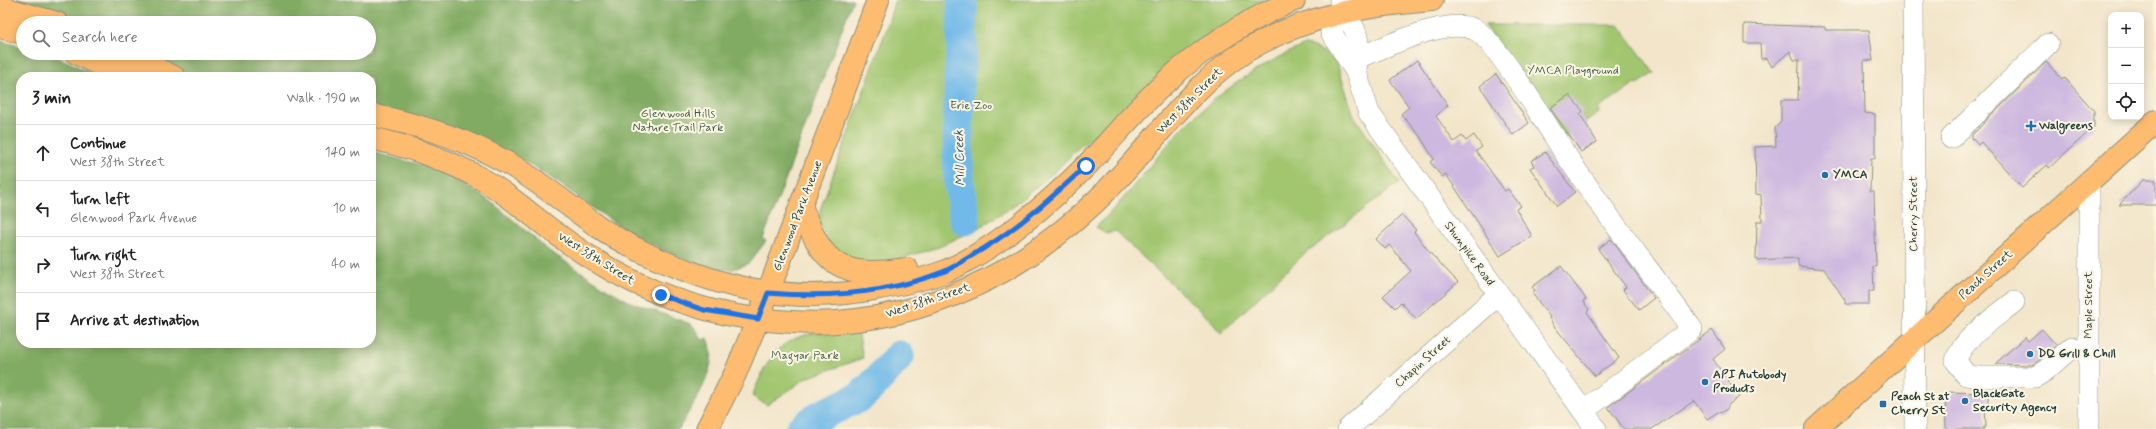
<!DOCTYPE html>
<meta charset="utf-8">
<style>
body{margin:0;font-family:Mynerve,sans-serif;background:#f6f6f6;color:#222}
.controls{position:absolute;right:12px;top:12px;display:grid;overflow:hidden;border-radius:8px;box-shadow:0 2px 10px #0003}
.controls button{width:36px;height:36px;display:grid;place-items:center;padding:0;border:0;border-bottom:1px solid #e0e0e0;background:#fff;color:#222;font:20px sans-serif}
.stop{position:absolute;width:12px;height:12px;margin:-9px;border:3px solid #1a73e8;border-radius:50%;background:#fff}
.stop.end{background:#1a73e8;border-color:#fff;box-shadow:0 1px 4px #0008}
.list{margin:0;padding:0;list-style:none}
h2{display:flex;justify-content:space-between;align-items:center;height:52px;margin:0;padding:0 16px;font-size:17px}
h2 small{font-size:13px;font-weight:400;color:#767676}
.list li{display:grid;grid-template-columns:26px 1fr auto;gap:12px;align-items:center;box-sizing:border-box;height:56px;padding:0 16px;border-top:1px solid #e0e0e0}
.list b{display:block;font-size:15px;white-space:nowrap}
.list p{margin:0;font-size:13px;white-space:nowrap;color:#767676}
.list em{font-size:13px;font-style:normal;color:#767676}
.icon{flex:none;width:22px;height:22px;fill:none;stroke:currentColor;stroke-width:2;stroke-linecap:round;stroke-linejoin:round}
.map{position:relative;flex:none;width:2156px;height:429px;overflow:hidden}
.search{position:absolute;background:#fff;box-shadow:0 2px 10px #0003;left:16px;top:16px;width:360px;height:44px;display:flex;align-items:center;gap:10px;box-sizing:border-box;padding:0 14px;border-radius:22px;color:#767676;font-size:15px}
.panel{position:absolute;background:#fff;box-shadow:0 2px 10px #0003;left:16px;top:72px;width:360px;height:276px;border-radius:16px}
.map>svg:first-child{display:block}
</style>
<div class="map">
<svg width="2156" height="429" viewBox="0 0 2156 429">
<rect width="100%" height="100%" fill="#fcf5e5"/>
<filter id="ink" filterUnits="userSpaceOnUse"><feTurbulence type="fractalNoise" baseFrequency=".025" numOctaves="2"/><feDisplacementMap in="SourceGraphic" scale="8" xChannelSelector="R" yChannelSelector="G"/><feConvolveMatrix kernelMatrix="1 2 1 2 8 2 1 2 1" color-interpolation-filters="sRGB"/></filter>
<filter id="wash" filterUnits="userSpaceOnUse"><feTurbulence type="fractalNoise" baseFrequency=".012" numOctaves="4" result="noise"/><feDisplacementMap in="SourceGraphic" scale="16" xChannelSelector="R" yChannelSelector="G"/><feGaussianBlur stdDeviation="0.9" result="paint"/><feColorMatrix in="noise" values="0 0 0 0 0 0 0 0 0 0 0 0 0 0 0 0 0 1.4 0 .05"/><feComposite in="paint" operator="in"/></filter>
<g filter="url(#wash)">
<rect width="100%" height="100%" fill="#f2e5c9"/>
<g fill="#a2c670" stroke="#608252">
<polygon points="895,0 1271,0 1249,10 1222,26 1186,52 1115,121 1077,149 1056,171 1010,208 980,227 939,247 888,262 860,265 831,248 820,224 820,210 885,33"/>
<polygon points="1485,25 1619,25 1654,73 1638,84 1635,83 1598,109 1599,113 1564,137"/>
<path d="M1305 45 1314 47 1327 54 1337 64 1354 116 1399 183 1302 256 1221 333 1208 318 1115 231 1106 233 1096 227C1127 198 1151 162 1180 131 1215 94 1259 65 1305 45Z"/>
<path d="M858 330 863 358 806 378 767 405 752 396C758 383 763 369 771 358 791 329 827 332 858 330Z"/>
</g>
<g fill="#81ab62" stroke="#50744b">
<polygon points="0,0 853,0 763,239 766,241 749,263 734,269 720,270 684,259 630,234 554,180 523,161 371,110 371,77 193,77 174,71 139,53 369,53 369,23 75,23 52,14"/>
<path d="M0 41 23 47V53C56 53 70 63 99 77H21V343H371V152L418 164 442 172 492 202 549 251 606 288 630 302 691 324 696 329 702 340 708 338C721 369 693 402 679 429H0Z"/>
</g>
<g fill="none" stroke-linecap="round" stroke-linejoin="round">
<g stroke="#6fb9e8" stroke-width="31">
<polyline points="962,0 962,49 959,77 958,157 959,182 965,220"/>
<polyline points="801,429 821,415 860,397 874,384 899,356"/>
</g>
</g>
<g id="blocks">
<g fill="#cdb8e0">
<polygon points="1744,24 1825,27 1825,30 1869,30 1873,61 1864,60 1865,113 1875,114 1875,158 1871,158 1870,191 1874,191 1876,267 1873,266 1874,291 1869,291 1869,304 1845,304 1845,300 1824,269 1798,266 1798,258 1756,260 1757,221 1762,221 1761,195 1756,194 1755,147 1776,146 1775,128 1781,122 1781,100 1798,100 1799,60 1794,60 1790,51 1772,67 1767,58 1761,59 1760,43 1744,43"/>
<polygon points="1417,60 1448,105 1436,116 1454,142 1462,136 1466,141 1474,135 1482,147 1476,151 1505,191 1508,189 1521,206 1516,209 1532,236 1500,256 1446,174 1442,177 1430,162 1434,159 1419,135 1401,114 1409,107 1390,80"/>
<polygon points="2046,62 2062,79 2064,77 2094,111 2094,127 2049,168 2047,165 2022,188 1981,142 1978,145 1972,138 1972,135 1986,121 1990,115 1995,112"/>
<polygon points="1496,74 1529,123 1513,135 1480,86"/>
<polygon points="1569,95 1583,111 1580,114 1597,142 1581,152 1550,108"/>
<polygon points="1545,152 1575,192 1557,206 1530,168 1534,166 1531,161"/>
<polygon points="2143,180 2156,180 2156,205 2119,205"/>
<polygon points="1402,215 1416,230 1414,232 1432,255 1458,282 1416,319 1401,302 1395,308 1383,296 1411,271 1389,245 1385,249 1376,239"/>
<polygon points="1611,239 1654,298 1639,310 1623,290 1626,287 1598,249"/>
<polygon points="1561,266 1586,299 1583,301 1589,310 1587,312 1619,358 1595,376 1554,326 1549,318 1550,317 1532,293 1535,290 1532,287"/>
<polygon points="2042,329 2056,345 2038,361 2032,365 1995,364 2025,337 2028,341"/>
<polygon points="1712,330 1725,349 1713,359 1739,397 1728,405 1728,408 1721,413 1718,412 1707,419 1694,401 1652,429 1624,429 1608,407"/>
<polygon points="1945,392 1988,393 1988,407 1985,407 1986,427 1984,427 1984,429 1946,429"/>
</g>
</g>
</g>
<g filter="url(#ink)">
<use href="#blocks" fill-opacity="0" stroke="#88917e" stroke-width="1"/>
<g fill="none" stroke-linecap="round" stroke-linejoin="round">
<g stroke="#88917e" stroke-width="22">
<g id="minor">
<polyline points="1340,0 1341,13 1331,32 1356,72 1369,113 1596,429"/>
<polyline points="1913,0 1915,429"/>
<path d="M1341 13C1360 27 1361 47 1356 69"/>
<path d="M1359 57C1388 47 1444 17 1474 29 1495 38 1552 134 1568 158 1607 216 1651 272 1692 329L1583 411"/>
<polyline points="1987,103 2048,44"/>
<polyline points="1951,138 1978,112"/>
<path d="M2014 302C1997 316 1960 340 1956 361L1966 375 1976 377H2035L2045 371 2072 347"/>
<polyline points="1348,429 1498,295"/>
<polyline points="2089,429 2089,181"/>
</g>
</g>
<g stroke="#88917e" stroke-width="24">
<g id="major">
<polyline points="0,7 57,23"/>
<polyline points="0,27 23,33"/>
<polyline points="76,53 126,77"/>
<polyline points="123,53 174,77"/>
<path d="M371 115C422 125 472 141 516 168 545 186 571 208 599 227 636 252 678 269 720 282 770 296 822 299 874 289 897 285 924 280 946 271 997 248 1048 204 1087 165 1114 137 1139 106 1168 80 1205 46 1248 20 1294 0"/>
<path d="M371 138C411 147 449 160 485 181 511 196 533 217 558 235 618 280 683 310 757 319 783 322 811 324 837 322 945 314 1039 262 1113 184 1156 140 1193 83 1246 51 1303 16 1367 5 1432 0"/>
<path d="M801 206C806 218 810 230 816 240 836 278 871 274 907 269"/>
<polyline points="707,429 735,374 758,319 878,0"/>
<polyline points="1816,429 2156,121"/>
</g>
</g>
<use href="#minor" stroke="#fff" stroke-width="21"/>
<use href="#major" stroke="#febc70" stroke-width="22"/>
</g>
</g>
<g fill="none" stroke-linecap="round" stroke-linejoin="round" filter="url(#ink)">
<path stroke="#1a73e8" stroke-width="5" d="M661 295 704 310 758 319 768 293C827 298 890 293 945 271 954 267 963 261 971 256 1015 231 1049 200 1086 166"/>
</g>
<g fill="#1f6fb2" stroke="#fcf5e5" stroke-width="1.5">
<path d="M2029 120h4v4h4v4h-4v4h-4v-4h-4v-4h4z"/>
<circle cx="1825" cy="175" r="4"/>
<circle cx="2030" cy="354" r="4"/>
<circle cx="1705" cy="382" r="4"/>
<circle cx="1965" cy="401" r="4"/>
<rect x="1879" y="400" width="8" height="8" rx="2"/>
</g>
<g text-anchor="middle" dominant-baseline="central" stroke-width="4" stroke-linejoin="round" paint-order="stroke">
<g font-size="12" fill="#405f43" stroke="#fcf5e5">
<text x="1573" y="71">YMCA Playground</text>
<text x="971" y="106">Erie Zoo</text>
<text x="678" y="114">Glenwood Hills<tspan x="678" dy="14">Nature Trail Park</tspan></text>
<text x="805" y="356">Magyar Park</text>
</g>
<g font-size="12" fill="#1f3d34" stroke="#fcf5e5">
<text transform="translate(1190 101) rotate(-45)">West 38th Street</text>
<text transform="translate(1914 214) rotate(-90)">Cherry Street</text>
<text transform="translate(798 216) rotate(-69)">Glenwood Park Avenue</text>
<text transform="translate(1469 254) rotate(54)">Shunpike Road</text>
<text transform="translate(596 259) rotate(32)">West 38th Street</text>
<text transform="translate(1986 275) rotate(-42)">Peach Street</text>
<text transform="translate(928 301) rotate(-18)">West 38th Street</text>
<text transform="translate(2089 305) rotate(-90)">Maple Street</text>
<text transform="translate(1423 362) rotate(-42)">Chapin Street</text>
</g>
<g font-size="12" font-weight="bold" fill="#1f3d34" stroke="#fcf5e5" text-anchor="start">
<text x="2039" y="126">Walgreens</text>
<text x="1833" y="175">YMCA</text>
<text x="2038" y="354">DQ Grill &amp; Chill</text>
<text x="1713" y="375">API Autobody<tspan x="1713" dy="14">Products</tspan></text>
<text x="1973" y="394">BlackGate<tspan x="1973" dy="14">Security Agency</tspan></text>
<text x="1891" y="397">Peach St at<tspan x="1891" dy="14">Cherry St</tspan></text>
</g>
<g font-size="13" font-style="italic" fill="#335c61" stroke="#fcf5e5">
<text transform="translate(960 158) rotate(-92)">Mill Creek</text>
</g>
</g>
</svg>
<div class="controls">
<button>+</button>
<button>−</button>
<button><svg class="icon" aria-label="locate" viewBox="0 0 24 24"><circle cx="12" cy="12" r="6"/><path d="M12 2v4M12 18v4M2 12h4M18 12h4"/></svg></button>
</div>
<div class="stop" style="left:1086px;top:166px"></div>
<div class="stop end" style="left:661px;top:295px"></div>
<div class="search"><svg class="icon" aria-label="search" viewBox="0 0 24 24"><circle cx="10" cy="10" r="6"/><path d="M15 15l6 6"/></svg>Search here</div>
<section class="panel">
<h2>3 min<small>Walk · 190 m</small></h2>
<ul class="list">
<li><svg class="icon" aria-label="ahead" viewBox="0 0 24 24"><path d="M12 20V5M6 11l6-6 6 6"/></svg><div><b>Continue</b><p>West 38th Street</p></div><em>140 m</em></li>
<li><svg class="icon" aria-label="left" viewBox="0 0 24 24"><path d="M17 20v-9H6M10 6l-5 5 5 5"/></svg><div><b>Turn left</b><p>Glenwood Park Avenue</p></div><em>10 m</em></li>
<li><svg class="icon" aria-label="right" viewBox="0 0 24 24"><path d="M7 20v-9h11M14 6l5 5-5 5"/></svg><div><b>Turn right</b><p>West 38th Street</p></div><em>40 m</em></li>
<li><svg class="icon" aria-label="arrive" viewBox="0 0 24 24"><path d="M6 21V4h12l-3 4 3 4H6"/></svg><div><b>Arrive at destination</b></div></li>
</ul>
</section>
</div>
